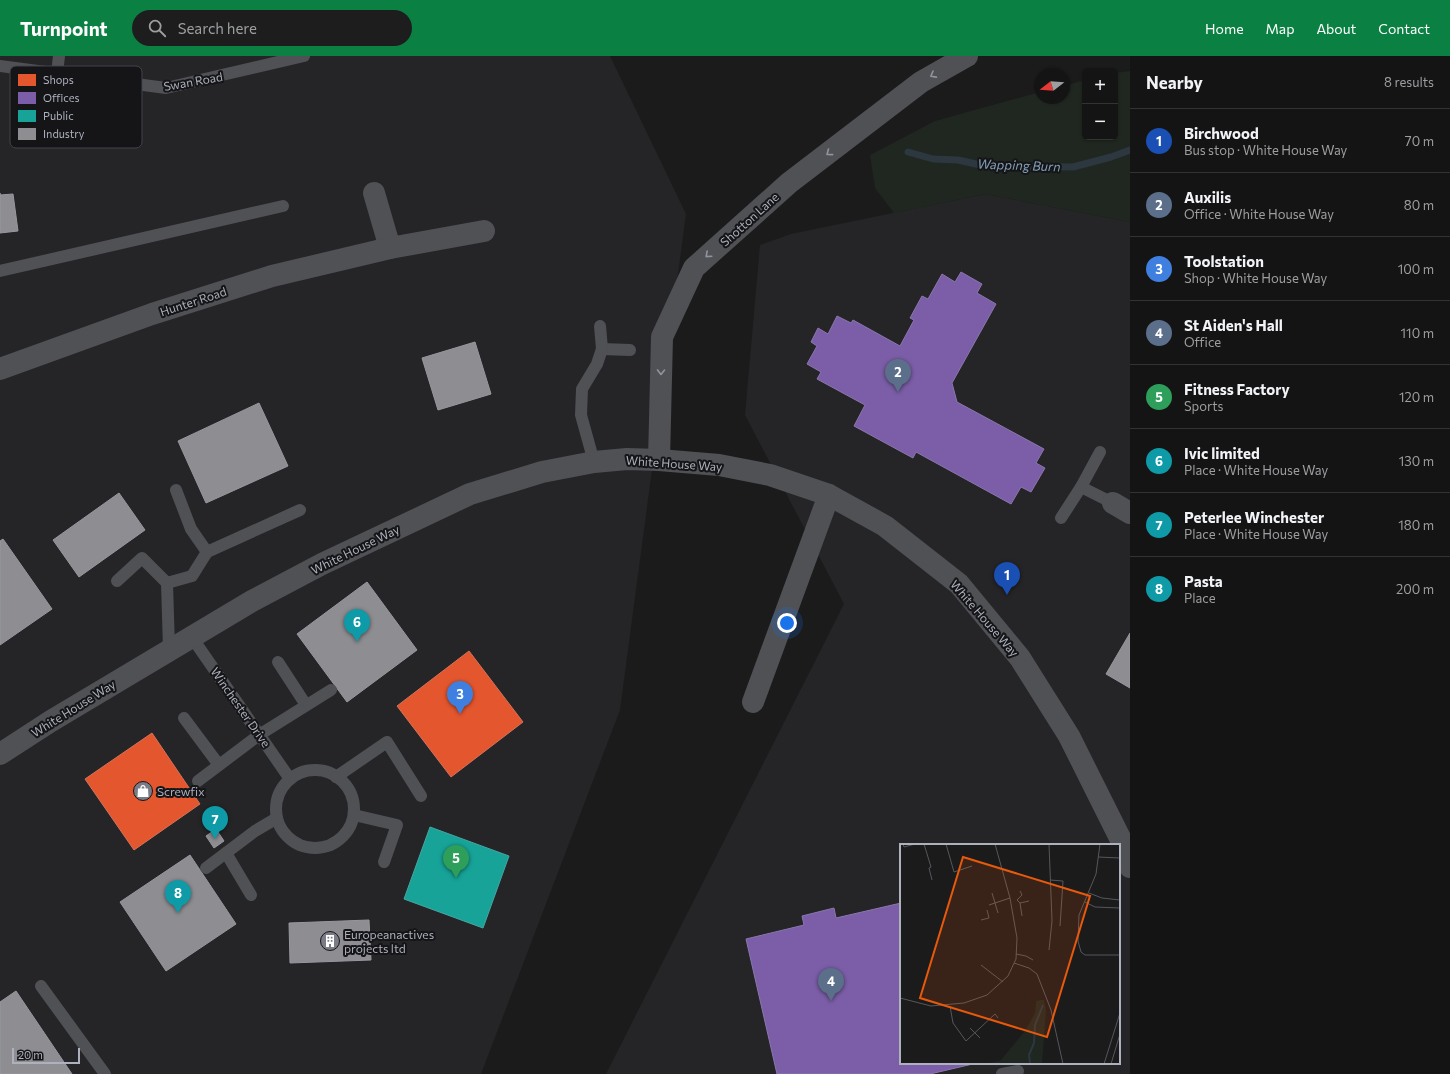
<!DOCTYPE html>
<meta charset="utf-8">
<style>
body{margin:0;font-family:Commissioner,sans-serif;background:#1d1d1e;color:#f1f3f6}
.controls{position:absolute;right:12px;top:12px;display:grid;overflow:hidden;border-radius:6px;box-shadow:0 1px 3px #0004}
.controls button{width:36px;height:36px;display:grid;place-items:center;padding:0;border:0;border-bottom:1px solid #333334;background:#141415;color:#f1f3f6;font:20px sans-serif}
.compass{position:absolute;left:1034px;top:12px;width:36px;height:36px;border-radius:50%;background:#141415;box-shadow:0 1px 3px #0004;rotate:253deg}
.scale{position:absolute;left:12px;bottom:10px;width:68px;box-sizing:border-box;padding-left:4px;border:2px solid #adb1bd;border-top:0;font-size:11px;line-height:14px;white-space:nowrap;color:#adb1bd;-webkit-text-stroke:3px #151518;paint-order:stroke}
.you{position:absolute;left:787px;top:567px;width:14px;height:14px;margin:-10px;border:3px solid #fff;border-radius:50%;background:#1a73e8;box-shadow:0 0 0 6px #1a73e833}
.badge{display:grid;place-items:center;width:26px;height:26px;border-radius:50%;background:#0b8043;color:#fff;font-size:13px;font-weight:700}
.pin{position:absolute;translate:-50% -33px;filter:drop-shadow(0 1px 2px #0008)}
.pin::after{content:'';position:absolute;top:21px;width:14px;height:12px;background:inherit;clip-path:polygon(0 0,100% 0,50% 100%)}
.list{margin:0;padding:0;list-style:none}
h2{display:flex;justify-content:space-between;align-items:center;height:52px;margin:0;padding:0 16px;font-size:17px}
h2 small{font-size:13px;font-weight:400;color:#9d9ea0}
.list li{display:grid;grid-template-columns:26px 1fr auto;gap:12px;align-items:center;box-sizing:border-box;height:64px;padding:0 16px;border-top:1px solid #333334}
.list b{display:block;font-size:15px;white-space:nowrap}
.list p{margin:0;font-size:13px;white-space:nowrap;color:#9d9ea0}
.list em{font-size:13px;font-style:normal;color:#9d9ea0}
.icon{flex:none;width:22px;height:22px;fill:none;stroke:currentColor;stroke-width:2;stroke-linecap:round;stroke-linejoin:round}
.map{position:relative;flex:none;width:1130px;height:1018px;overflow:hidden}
header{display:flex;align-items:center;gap:24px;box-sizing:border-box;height:56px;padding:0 20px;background:#0b8043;color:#fff}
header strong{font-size:19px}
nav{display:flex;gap:22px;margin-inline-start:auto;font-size:14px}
.search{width:280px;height:36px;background:#1d1d1e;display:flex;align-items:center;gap:10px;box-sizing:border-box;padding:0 14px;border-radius:22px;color:#9d9ea0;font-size:15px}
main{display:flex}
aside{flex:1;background:#141415}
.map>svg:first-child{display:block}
</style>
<header>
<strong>Turnpoint</strong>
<div class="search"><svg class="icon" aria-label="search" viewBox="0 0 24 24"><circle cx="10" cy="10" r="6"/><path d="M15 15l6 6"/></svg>Search here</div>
<nav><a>Home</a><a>Map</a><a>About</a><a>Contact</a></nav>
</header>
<main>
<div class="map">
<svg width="1130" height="1018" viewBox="0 0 1130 1018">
<rect width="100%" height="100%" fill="#1b1b1c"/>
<g fill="#252528" fill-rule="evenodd">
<polygon points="0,0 610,0 686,158 620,654 481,1018 0,1018"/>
<path d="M985 138 1130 166V1018H606L844 548 745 359 760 189 791 178ZM901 789H1119V1007H901Z"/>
</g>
<polygon fill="#1f2720" points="1130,15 1130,166 985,138 894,157 875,132 870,99 935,65 1040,36 1040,42 1064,42 1064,30 1085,24 1085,81 1115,81 1115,17"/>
<g fill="#e4572e" stroke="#d47259">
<polygon points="469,595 523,666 451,721 397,650"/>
<polygon points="152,677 200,748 134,794 85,723"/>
</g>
<g fill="#7b5ea7" stroke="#8a77ae">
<polygon points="961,216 982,228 977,237 996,248 952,327 957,346 1044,393 1036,407 1045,412 1031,436 1021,431 1011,448 916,396 913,402 854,370 865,349 817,323 821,316 807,308 817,290 811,286 818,272 828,278 837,260 851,267 853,264 900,290 914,264 910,262 922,240 928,243 942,218 955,226"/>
<polygon points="901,847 901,1007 977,1007 930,1018 777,1018 746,883 804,869 802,860 834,852 836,862"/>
</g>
<polygon fill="#17a398" stroke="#44a7a3" points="430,771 509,800 483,872 404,843"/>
<g fill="#8d8d92" stroke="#97989f">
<polygon points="0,137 0,139 13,138 18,175 0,177"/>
<polygon points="475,286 491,338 438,354 422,302"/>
<polygon points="259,347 288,410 206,447 178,385"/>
<polygon points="119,437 145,474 79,521 53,484"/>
<polygon points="3,483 52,553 0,589 0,485"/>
<polygon points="367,526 417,594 347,646 297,578"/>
<polygon points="1130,577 1130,632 1106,618"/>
<polygon points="216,773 224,785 214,792 206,780"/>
<polygon points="190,799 236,868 166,915 120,846"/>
<polygon points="369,864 371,904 290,907 289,867"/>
<polygon points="16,935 72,1018 0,1018 0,946"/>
</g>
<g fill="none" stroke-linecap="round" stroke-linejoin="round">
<polyline stroke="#2d373f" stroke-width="7" points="908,96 933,103 958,104 985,110 1073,111 1111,101 1130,94"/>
<g stroke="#4f5155" stroke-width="12">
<polyline points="0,10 166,32 304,0"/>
<polyline points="57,17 59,0"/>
<polyline points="0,215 283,150"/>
<polyline points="602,293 630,294"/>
<polyline points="1100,396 1081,431 1113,447"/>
<polyline points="594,406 581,359 582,333 597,308 602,293 600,270"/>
<polyline points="1061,462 1081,431"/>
<polyline points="207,496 300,454"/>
<polyline points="117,525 142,502 167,527 192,520 207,496 191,473 176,434"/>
<polyline points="167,527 169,593"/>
<polyline points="191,580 290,723"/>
<polyline points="278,606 306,649"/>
<polyline points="184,662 219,709"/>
<circle cx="315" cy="753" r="39"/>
<polyline points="336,721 387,686 421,740"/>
<polyline points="198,725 259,679 331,634"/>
<polyline points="354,759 397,769 384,806"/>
<polyline points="226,797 251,839"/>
<polyline points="206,812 255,775 277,762"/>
<polyline points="41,930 105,1018"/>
<polyline points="1002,1018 1018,1015"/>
</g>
<g stroke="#4f5155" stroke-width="22">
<polyline points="374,137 390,192"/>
<polyline points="0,313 152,258 272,220 390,192 484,175"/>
<polyline points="659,404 662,281 694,212 789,127 921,26 967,0"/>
<polyline points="1113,447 1130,457"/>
<polyline points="753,646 829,439"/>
<polyline points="0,698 51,665 252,545 322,508 470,438 542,416 594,406 627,403 659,404 719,409 770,419 829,439 885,470 959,528 1020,602 1069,680 1120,782 1130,811"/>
</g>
</g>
<defs><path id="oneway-chevron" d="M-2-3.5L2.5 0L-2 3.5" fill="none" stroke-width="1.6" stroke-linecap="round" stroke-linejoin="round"/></defs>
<g stroke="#91949e">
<use href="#oneway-chevron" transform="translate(933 19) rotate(151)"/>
<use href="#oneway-chevron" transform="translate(829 97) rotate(143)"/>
<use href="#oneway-chevron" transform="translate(708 199) rotate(138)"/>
<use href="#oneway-chevron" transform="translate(661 316) rotate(91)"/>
</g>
<defs>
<g id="shop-disc" transform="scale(1)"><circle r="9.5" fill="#7a7c85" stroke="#151518"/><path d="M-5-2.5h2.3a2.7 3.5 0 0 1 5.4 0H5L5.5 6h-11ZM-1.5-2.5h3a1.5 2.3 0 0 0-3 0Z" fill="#fff"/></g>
<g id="building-disc" transform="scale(1)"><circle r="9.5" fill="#7a7c85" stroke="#151518"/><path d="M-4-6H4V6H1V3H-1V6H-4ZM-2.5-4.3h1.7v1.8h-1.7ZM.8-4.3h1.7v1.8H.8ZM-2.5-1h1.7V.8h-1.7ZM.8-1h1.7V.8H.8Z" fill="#fff"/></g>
</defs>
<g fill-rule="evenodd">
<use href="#shop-disc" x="143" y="735"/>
<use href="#building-disc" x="330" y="885"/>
</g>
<g text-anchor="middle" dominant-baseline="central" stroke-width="4" stroke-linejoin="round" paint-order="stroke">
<g font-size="12" fill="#adb1bd" stroke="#151518">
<text transform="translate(193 25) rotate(-10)">Swan Road</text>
<text transform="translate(749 163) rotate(-42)">Shotton Lane</text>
<text transform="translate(193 245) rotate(-18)">Hunter Road</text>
<text transform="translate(674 407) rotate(4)">White House Way</text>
<text transform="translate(355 493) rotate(-26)">White House Way</text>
<text transform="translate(985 562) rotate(49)">White House Way</text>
<text transform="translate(241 651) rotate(55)">Winchester Drive</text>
<text transform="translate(73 652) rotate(-32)">White House Way</text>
</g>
<g font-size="12" fill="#adb1bd" stroke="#151518" text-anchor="start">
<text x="157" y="735">Screwfix</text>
<text x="344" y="878">Europeanactives<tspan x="344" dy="14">projects ltd</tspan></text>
</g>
<g font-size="13" font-style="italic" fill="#839fb8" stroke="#151518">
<text transform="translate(1019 109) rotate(2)">Wapping Burn</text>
</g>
</g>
<g transform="translate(900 788)">
<rect width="220" height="220" fill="#1b1b1c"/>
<path d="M140 156H144L146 166 142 220H82L100 217 125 187 135 169 136 157Z" fill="#1f2720"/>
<path fill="none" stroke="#2d373f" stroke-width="2" d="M130 220 129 211 134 199 135 181 143 161"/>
<path fill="none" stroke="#55575c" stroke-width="1" d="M3 0 4 3 15 0M24 0 31 23 29 24 32 36M46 0 54 28 72 22M149 0 152 77 149 106M200 0 196 30 179 71 178 97 181 108 185 111H220M198 13 220 14M150 36 163 37 160 82M120 47 122 51 117 56 120 59 129 57M92 49 98 69M189 49 202 54 220 56M185 58 195 63 220 64M120 59 122 72M89 61 110 54M81 76 89 74 87 66M116 110 126 112 133 116M114 119 129 124 137 130 151 166 163 220M81 121 103 138M0 154 31 162 64 159 87 151 108 132 116 115 117 94 110 54 95 0M50 162 53 179 66 197 95 170 98 174M70 184 80 194M204 220 220 169M211 220 220 190"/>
<path fill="#e8590c" fill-opacity="0.15" stroke="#e8590c" stroke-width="2" d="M63 13 190 52 147 193 20 154Z"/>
<rect width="220" height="220" fill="none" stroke="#adb1bd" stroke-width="2"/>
</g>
<rect x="10" y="10" width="132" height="82" rx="6" fill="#151518" stroke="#43444a" stroke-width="1"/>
<rect x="18" y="18" width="18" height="12" fill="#e4572e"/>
<rect x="18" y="36" width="18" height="12" fill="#7b5ea7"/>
<rect x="18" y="54" width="18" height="12" fill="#17a398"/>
<rect x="18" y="72" width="18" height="12" fill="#8d8d92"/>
<g font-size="11" fill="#adb1bd">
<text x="43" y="28">Shops</text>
<text x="43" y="46">Offices</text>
<text x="43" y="64">Public</text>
<text x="43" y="82">Industry</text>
</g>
</svg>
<div class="controls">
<button>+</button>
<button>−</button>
</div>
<svg class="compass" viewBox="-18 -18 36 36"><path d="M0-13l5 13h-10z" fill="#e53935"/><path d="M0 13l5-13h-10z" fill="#9d9ea0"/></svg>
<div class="scale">20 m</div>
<div class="you"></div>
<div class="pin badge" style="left:1007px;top:539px;background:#1a4fb4">1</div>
<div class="pin badge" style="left:898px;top:336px;background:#5c6f8a">2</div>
<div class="pin badge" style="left:460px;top:658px;background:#3f7fe0">3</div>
<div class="pin badge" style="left:831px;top:945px;background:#5c6f8a">4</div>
<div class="pin badge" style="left:456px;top:822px;background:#2e9e5b">5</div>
<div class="pin badge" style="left:357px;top:586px;background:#0f9aa8">6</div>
<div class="pin badge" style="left:215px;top:783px;background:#0f9aa8">7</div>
<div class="pin badge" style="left:178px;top:857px;background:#0f9aa8">8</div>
</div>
<aside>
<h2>Nearby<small>8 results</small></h2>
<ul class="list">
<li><span class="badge" style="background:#1a4fb4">1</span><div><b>Birchwood</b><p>Bus stop · White House Way</p></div><em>70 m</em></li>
<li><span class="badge" style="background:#5c6f8a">2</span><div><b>Auxilis</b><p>Office · White House Way</p></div><em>80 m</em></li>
<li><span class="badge" style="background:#3f7fe0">3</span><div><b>Toolstation</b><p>Shop · White House Way</p></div><em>100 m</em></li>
<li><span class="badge" style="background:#5c6f8a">4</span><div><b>St Aiden's Hall</b><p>Office</p></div><em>110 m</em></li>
<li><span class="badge" style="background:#2e9e5b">5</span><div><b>Fitness Factory</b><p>Sports</p></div><em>120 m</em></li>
<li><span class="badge" style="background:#0f9aa8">6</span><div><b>Ivic limited</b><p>Place · White House Way</p></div><em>130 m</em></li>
<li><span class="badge" style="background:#0f9aa8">7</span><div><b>Peterlee Winchester</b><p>Place · White House Way</p></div><em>180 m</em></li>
<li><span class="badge" style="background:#0f9aa8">8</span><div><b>Pasta</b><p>Place</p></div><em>200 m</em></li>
</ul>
</aside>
</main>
